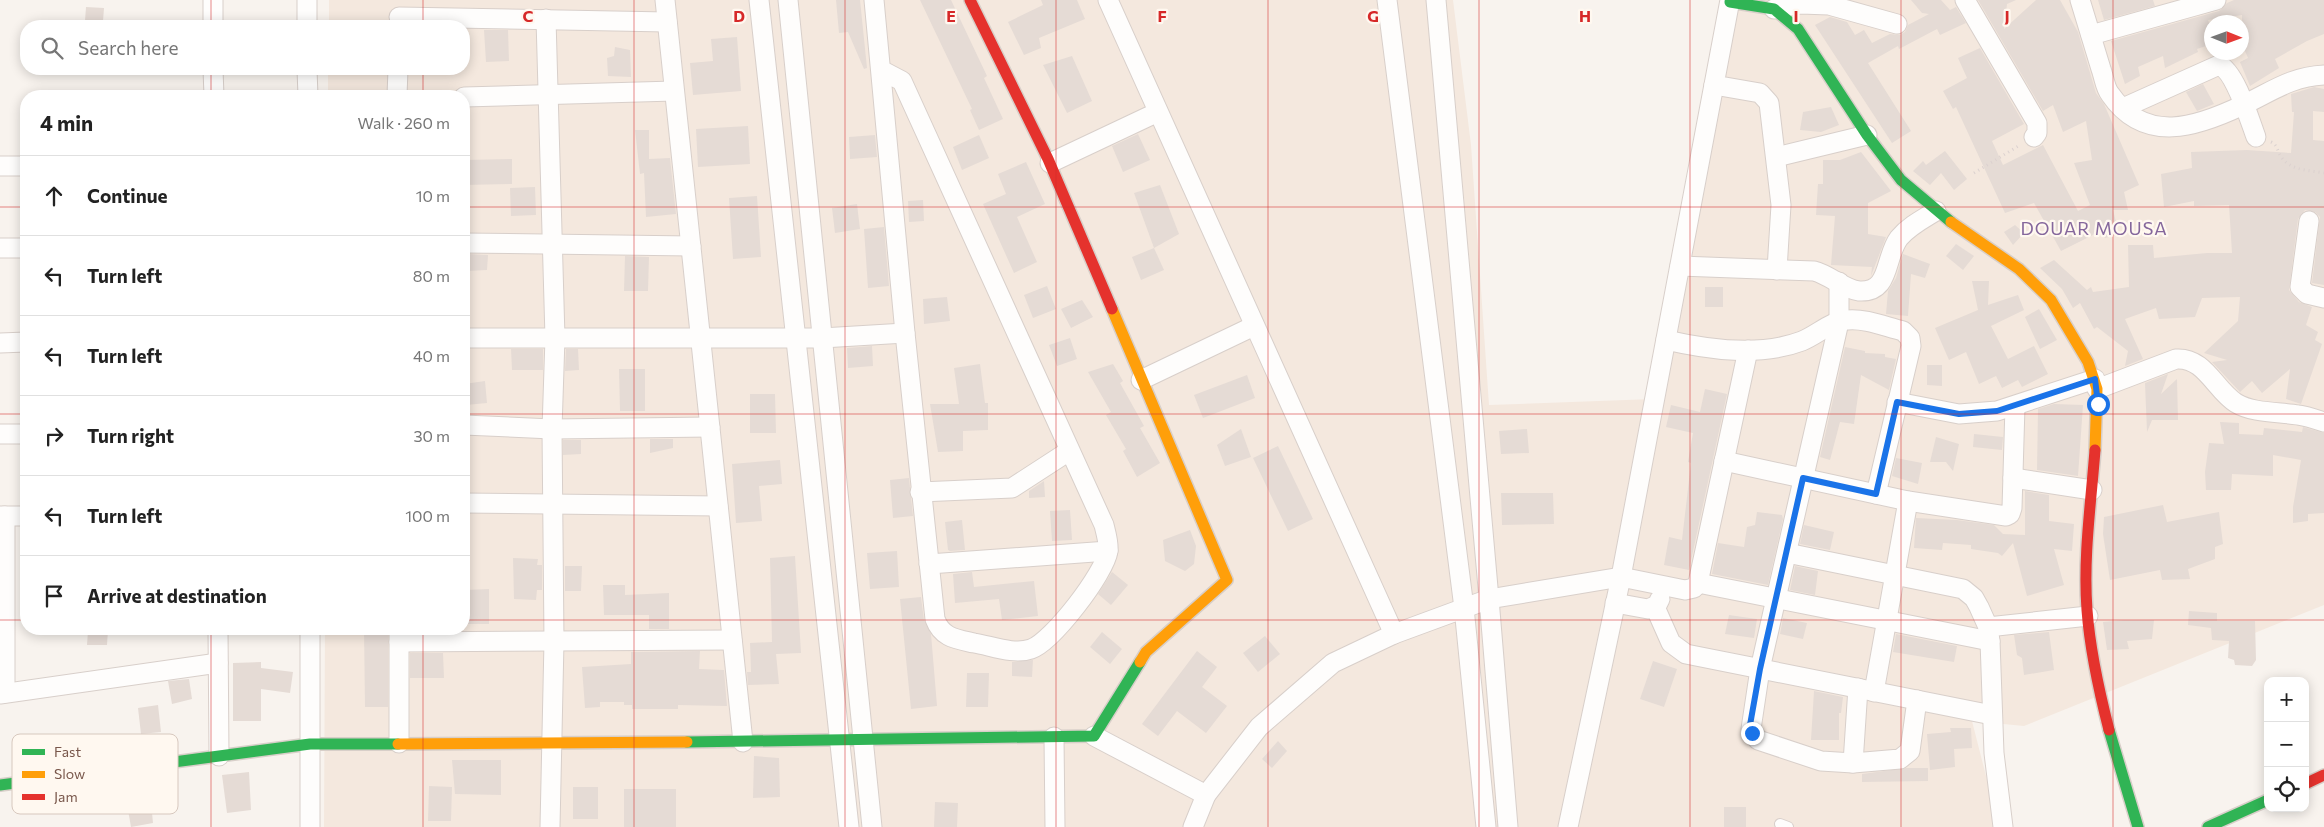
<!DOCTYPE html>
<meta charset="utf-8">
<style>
body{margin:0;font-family:Commissioner,sans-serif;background:#f6f6f6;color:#222}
.controls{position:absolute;right:15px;bottom:15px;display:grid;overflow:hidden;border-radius:10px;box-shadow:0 2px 12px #0003}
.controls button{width:45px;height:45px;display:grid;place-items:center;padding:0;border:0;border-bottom:1px solid #e0e0e0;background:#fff;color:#222;font:25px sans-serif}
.compass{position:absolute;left:2204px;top:15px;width:45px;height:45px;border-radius:50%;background:#fff;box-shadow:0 2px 12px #0003;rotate:91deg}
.stop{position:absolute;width:15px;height:15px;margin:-11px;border:4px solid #1a73e8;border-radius:50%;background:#fff}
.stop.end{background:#1a73e8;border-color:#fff;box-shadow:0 1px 5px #0008}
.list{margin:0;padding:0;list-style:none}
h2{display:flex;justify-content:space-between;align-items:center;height:65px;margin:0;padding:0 20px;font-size:21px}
h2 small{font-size:16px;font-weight:400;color:#767676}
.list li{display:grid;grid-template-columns:32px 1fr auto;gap:15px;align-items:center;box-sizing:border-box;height:80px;padding:0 20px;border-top:1px solid #e0e0e0}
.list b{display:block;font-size:19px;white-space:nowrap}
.list em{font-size:16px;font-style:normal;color:#767676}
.icon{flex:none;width:28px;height:28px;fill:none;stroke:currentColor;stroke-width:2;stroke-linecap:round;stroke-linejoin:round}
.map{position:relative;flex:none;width:2324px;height:827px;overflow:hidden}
.search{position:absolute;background:#fff;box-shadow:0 2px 12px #0003;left:20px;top:20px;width:450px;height:55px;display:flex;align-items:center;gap:12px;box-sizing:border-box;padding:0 18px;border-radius:20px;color:#767676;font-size:19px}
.panel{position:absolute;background:#fff;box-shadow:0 2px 12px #0003;left:20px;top:90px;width:450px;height:545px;border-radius:20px}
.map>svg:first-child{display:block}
</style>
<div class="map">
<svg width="2324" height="827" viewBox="0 0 2324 827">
<rect width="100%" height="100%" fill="#f8f3ee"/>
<path fill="#f4e8de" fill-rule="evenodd" d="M329 0H1453L1471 145 1489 405 1653 399 1730 0H2324V605L2024 726 1972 721 1999 827H324L325 629H464V96H328V69H464V26H329ZM2212 22H2242V52H2212Z"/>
<g fill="#e5dbd5">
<polygon points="836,0 860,0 867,68 864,69 848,32 839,33"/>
<polygon points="920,0 951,0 987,76 984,78 1003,119 979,130 970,110 972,109"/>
<polygon points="1041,0 1077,0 1085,19 1039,38 1041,48 1024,55 1008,22 1043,5"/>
<polygon points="1911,0 1941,0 1950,10 1956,7 1966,23 1940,35 1937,29 1899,49 1898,46 1868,63 1911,131 1892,143 1815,25 1830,17 1847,22 1855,35 1864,30 1872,43 1890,34 1900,35 1905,32 1908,25 1929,14 1922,13"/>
<polygon points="1978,0 2016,0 2007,4 2004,29 2036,0 2060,0 2078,32 2096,93 2104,104 2139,185 2124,192 2128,210 2113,210 2119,234 2105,238 2101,231 2061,251 2034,203 2005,213 1956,107 1953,109 1943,91 1967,78 1958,58 1980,48 2024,124 1992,141 2003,165 2043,145 2078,211 2090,205 2074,163 2092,160 2086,121 2063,132 2053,105 2043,111"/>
<polygon points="2098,0 2153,0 2155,6 2104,20"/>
<polygon points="2234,0 2324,0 2324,34 2307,41 2275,59 2279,68 2250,86 2240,62 2248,58 2242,44 2242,15 2208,20 2212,32 2212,44 2197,49 2198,52 2165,68 2163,56 2138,67 2140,76 2125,84 2111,41 2219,11 2227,3"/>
<polygon points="86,7 104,8 103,21 85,21"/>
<polygon points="484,30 508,30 509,61 486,62"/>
<polygon points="737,37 741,91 693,95 690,63 713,61 711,39"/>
<polygon points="615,47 630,50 631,77 608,76 607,58 614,56"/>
<polygon points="1072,56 1092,101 1067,113 1043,65"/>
<polygon points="2203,84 2214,104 2197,111 2186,92"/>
<polygon points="2314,87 2324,89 2324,112 2313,111 2313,140 2324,141 2324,285 2312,283 2320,217 2315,212 2305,210 2298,219 2289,290 2299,302 2312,307 2306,325 2318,332 2315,340 2322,344 2301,404 2286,399 2290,369 2262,393 2252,381 2240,392 2212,362 2227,360 2204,353 2238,321 2240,297 2202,298 2195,317 2159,319 2156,308 2125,319 2143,359 2125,366 2128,351 2097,327 2094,329 2080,303 2073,308 2062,289 2040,268 2054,260 2087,290 2091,287 2093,292 2129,287 2128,245 2153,245 2154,258 2207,253 2232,253 2229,205 2194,206 2194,201 2164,207 2161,174 2192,168 2191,152 2247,150 2291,153 2294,112 2292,112 2291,94"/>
<polygon points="1831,107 1839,125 1821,132 1800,130 1803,112"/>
<polygon points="748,126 750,164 698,167 696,129"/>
<polygon points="635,130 649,130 649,159 670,158 676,214 646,217 644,173 640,174"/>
<polygon points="1138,134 1150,160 1123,172 1112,146"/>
<polygon points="875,135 877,157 850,159 849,137"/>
<polygon points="979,135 989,158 962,170 953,147"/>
<polygon points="1945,151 1967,179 1954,190 1941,173 1930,185 1913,171 1923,161 1926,165"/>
<polygon points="1861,152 1891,191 1868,203 1868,234 1886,237 1871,276 1872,267 1831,265 1835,216 1816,215 1818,184 1823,184 1823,160 1840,160"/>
<polygon points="512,159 512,184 464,185 464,160"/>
<polygon points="1026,162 1045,204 1017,217 1037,262 1014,273 983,204 1006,194 998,174"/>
<polygon points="1160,185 1179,234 1154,248 1134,193"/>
<polygon points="535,187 536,215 511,216 510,188"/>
<polygon points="757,196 761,257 733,259 729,198"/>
<polygon points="923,200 924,221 909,222 908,201"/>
<polygon points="857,204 860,229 835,233 832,208"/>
<polygon points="2015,225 2024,233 2013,245 2004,232"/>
<polygon points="884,227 889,286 868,288 864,229"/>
<polygon points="1956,244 1974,256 1963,270 1946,256"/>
<polygon points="1154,248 1164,270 1141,280 1132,257"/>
<polygon points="467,254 488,255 487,270 467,271"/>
<polygon points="1903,254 1930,264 1925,278 1911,274 1908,316 1886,314 1888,291 1896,278"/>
<polygon points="625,256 649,257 648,291 624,291"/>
<polygon points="1972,281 1989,281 1988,305 2018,295 2024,310 1991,326 2008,359 2034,346 2048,374 2022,387 2018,380 2002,388 1996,376 1979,384 1966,352 1949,360 1935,328 1978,310"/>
<polygon points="1047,286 1056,309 1033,318 1024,295"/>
<rect x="1705" y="287" width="18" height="20"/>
<polygon points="947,297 950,321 924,324 923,299"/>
<polygon points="1082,300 1093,317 1071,328 1061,309"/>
<polygon points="2039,309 2057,340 2040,349 2025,317"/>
<polygon points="1070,338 1077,359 1057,366 1049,345"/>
<polygon points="872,346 873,366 848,368 847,348"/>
<polygon points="1845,347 1865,351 1865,353 1885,354 1885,357 1896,359 1889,390 1861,375 1854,424 1840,422 1830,460 1820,457"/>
<polygon points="511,349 543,349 543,370 512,370"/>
<polygon points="566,349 578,349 579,370 565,371"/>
<polygon points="980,364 985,403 988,403 988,430 963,431 963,451 938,452 930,404 959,404 954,368"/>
<polygon points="1113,364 1123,381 1120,383 1144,426 1140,428 1160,463 1137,477 1123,451 1126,449 1106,415 1111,412 1088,372"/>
<polygon points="1927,365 1942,365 1942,386 1927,385"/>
<polygon points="619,369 645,369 645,411 620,411"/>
<polygon points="2168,374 2161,394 2177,379 2178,420 2152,420 2147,432 2145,383"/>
<polygon points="1247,375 1255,398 1203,418 1194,395"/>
<polygon points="485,381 487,403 466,405 464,384"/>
<polygon points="1705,389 1727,394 1689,570 1664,565 1669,537 1682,540 1691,463 1688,462 1693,433 1666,427 1671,405 1700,412"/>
<polygon points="750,394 775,394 776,433 750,433"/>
<polygon points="2054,404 2083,405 2078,476 2037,470 2038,409"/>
<polygon points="2220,422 2239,423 2239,434 2263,435 2264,428 2302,432 2303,427 2324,433 2324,513 2308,514 2308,521 2293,523 2293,507 2301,460 2273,455 2273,476 2232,474 2231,490 2206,490 2205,472 2209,443 2224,444"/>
<polygon points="1241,429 1251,457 1225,466 1217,445"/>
<polygon points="1527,429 1529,453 1501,454 1499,431"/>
<polygon points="1974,434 2003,437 2002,450 1973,447"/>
<polygon points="1936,437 1959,444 1953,471 1946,462 1930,462"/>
<polygon points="650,439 673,439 673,448 650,453"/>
<polygon points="563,440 581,440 581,454 563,455"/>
<polygon points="1278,446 1313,519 1288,531 1253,458"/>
<polygon points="1896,458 1922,463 1918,484 1892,476"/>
<polygon points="780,460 782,484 759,486 762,521 736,523 732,464"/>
<polygon points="909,478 913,516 893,518 890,480"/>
<polygon points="1044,481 1045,497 1029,498 1029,491"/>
<polygon points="2025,491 2049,495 2049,521 2074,524 2072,551 2054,549 2064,585 2027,596 2013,543 2002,556 1998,553 1971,549 1971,545 1943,543 1942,550 1914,548 1916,518 1957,520 1994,525 2003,534 2025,535"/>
<polygon points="1501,493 1553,493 1554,524 1502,525"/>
<polygon points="2163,505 2167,522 2219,512 2223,544 2215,547 2215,559 2188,569 2190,579 2162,580 2160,570 2110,580 2103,534 2104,517"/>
<polygon points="1070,510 1072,540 1052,541 1050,511"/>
<polygon points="1757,512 1782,515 1783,519 1768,585 1712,574 1718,543 1744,547 1747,527 1755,525"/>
<polygon points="962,520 965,550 950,551 948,550 945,522"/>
<polygon points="1804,525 1834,532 1830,550 1800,544"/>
<polygon points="1190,530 1196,546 1194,564 1185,571 1165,561 1163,540"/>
<polygon points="897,551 899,587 870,589 867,553"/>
<polygon points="795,556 801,653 776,654 779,684 748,685 747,672 751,672 750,643 772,642 770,558"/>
<polygon points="513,558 538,559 537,565 542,565 542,590 537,590 536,600 514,599"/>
<polygon points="565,566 582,566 581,591 565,591"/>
<polygon points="1795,566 1818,571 1815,595 1790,590"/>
<polygon points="972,572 974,587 1034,581 1038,616 1002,620 999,599 955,603 953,574"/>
<polygon points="1112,572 1128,585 1111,605 1098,594"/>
<polygon points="603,585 625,585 625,595 669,593 669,629 649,629 649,615 604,615"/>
<polygon points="489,589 489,624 465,624 465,590"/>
<polygon points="921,597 924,620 931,634 937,706 911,709 900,599"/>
<polygon points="2189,611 2217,613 2217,621 2255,621 2256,660 2252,666 2235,665 2234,660 2228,658 2229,641 2212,640 2211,628 2188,625"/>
<polygon points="1729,615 1757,619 1754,638 1725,634"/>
<polygon points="1783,618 1807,623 1803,639 1780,634"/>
<polygon points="2124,620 2154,620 2152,639 2127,641 2129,649 2107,650 2103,622"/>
<polygon points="364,629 388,629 388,707 365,707"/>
<polygon points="108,630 107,645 87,645 88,631"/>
<polygon points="1102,632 1122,649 1110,664 1090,647"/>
<polygon points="2049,632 2054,670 2024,675 2022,658 2017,655 2014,635"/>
<polygon points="1896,634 1957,646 1954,662 1893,652"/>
<polygon points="1265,636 1280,654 1258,672 1243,653"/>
<polygon points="700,651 699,669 724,670 727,706 678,705 678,709 632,709 632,705 624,705 624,702 600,702 600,707 585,708 582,667 631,664 631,652"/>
<polygon points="1197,651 1217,667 1202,687 1227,706 1206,733 1177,711 1158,736 1142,724"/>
<polygon points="410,653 443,653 444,678 410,678"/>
<polygon points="1033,660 1032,677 1012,676 1012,662"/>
<polygon points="1653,661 1677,669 1664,707 1640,699"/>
<polygon points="261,662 261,668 293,672 290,693 261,689 261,721 233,721 233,663"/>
<polygon points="967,673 989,673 988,707 966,707"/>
<polygon points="189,679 192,699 172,704 168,681"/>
<polygon points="1814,691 1843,697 1841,713 1839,713 1839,740 1811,740"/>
<polygon points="158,705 161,732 141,734 138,708"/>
<polygon points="1950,728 1971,728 1972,748 1954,749 1955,767 1930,770 1927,734 1951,732"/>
<polygon points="1278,741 1287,751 1272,768 1262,759"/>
<polygon points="754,756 779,758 780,797 753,798"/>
<polygon points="452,760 501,760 501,795 455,794"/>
<polygon points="1906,768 1928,768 1928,781 1862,782 1862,774"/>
<polygon points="249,772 251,810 227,813 222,775"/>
<polygon points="149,782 153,823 131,827 124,787"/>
<polygon points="429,786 452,787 451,821 428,821"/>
<rect x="573" y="787" width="25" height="32"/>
<rect x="624" y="789" width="52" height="38"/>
<polygon points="935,802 958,803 957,827 934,827"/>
<rect x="1724" y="807" width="22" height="20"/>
</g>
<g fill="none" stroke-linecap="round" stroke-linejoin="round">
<g stroke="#d8cfca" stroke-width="12">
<polyline id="lane" points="1780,824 1788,827"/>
</g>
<g stroke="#d8cfca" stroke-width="21">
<g id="street">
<polyline points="213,0 213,26"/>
<polyline points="307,0 307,26"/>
<polyline points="665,0 743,742"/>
<polyline points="759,0 849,827"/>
<polyline points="788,0 872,827"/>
<path d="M874 0 905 333 935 619C942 638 956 639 974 643 992 646 1014 655 1031 649 1052 642 1105 573 1108 551 1109 543 1106 533 1104 525L902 81 881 70"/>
<polyline points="1108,0 1394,634"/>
<polyline points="1387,0 1464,608 1486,827"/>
<polyline points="1436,0 1489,599 1508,827"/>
<polyline points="1965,0 2037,123 2037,133 2034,137"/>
<path d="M2080 0C2087 23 2094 46 2101 69 2104 77 2105 88 2110 94 2145 145 2197 127 2243 105 2273 91 2290 77 2324 75"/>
<polyline points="1774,9 1801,4 1829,5 1897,24"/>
<polyline points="399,17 667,22"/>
<polyline points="546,19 555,338 552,429 554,641 550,827"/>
<polyline points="2091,35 2216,0"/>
<polyline points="213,69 214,96"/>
<polyline points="307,69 308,96"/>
<polyline points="1714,85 1760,93 1769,103 1781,205 1777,270"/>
<polyline points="397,96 398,69"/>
<polyline points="464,97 674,91"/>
<path d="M2123 108 2219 65C2235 71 2250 121 2256 137"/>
<polyline points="1776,157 1867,135"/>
<polyline points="1050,163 1158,112"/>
<polyline points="0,166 26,166"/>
<polyline points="2309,221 2300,287 2307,294 2324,298"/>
<polyline points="464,243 691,246"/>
<polyline points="0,248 26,248"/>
<path d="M1680 266 1814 271C1830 275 1843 289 1859 291 1891 293 1884 258 1899 238 1909 226 1923 219 1936 211"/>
<polyline points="1839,282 1839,322 1760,669 1751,729 1758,740 1821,761 1853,763 1900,759 1910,751 1917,700"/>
<polyline points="464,338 822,338 905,333"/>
<path d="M1666 340C1709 350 1760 357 1802 341 1817 335 1831 321 1847 320 1865 318 1886 327 1903 331L1910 338 1911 346 1876 494"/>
<polyline points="0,343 26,342"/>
<polyline points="1141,380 1254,326"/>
<path d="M2097 389 2176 359C2205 357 2215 390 2236 403 2252 413 2279 412 2298 415 2306 416 2315 419 2324 422"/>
<polyline points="1897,402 1959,414 1997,411 2095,379"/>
<polyline points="464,425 552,429 710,427"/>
<polyline points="0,434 26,434"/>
<polyline points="1724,461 1908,501 2006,516 2010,514 2012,508 2015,406"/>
<polyline points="2013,478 2092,490"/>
<polyline points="920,492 1012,488 1069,451"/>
<polyline points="464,503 718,506"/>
<polyline points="0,516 26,516"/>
<polyline points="5,516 5,693"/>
<polyline points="1787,553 1963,589 1974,598 1979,607 1988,627 1990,641 1994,753 2003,827"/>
<polyline points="929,564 1108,551"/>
<polyline points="1698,583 1990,641"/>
<polyline points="1615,603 1648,609 1657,605 1660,599"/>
<polyline points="1655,607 1671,643 1686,654 1992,715"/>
<polyline points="1988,627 2088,616"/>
<polyline points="218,629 219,756"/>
<polyline points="310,629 310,827"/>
<polyline points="399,630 399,743"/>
<polyline points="399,642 732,640"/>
<polyline points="1874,692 1908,501"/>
<polyline points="0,694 218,663"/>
<polyline points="1094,736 1206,795"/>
<polyline points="1054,737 1055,827"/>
<polyline points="1853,763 1858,688"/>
<polyline points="1193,827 1206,795 1259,727 1333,663 1394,634 1489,599 1621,577 1685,590 1694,588 1698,583 1748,350"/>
<polyline points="1568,827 1621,577 1730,0"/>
</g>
</g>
<g stroke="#d8cfc9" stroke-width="14">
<g id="fast">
<polyline points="1730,2 1774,9 1798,29 1867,135 1901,180 1951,222"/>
<polyline points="2109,730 2138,827"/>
<polyline points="687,742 1094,736 1140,662"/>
<polyline points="0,785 310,744 398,744"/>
<polyline points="2208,827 2268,800"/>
</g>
</g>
<g stroke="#d8cfc9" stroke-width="14">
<g id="slow">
<polyline points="1951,222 2019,269 2051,300 2088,362 2097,389 2095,450"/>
<polyline points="1112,309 1227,580 1146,652 1140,662"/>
<polyline points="398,744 687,742"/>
</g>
</g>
<g stroke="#d8cfc9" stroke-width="14">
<g id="jam">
<polyline points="970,0 1048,159 1112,309"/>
<path d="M2095 450C2091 503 2083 557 2087 610 2090 651 2099 691 2109 730"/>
<polyline points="2305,784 2324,775"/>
</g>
</g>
<g stroke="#dbd1cf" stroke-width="3" stroke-dasharray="1 4" stroke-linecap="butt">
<path d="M2271 142C2278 145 2277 152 2282 158 2292 171 2309 170 2324 173"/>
<polyline points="1974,173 2020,145"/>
</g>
<use href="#lane" stroke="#fefdfc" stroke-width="10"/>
<use href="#street" stroke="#fefdfc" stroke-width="19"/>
<use href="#fast" stroke="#30b455" stroke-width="11"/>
<use href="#slow" stroke="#ff9f0a" stroke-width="11"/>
<use href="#jam" stroke="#e5322d" stroke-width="11"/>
</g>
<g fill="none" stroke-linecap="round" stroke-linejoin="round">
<polyline stroke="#1a73e8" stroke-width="6" points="1752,733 1750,725 1760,669 1803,478 1876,494 1897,402 1959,414 1997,411 2095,379 2098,404"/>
</g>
<path fill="none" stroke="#d62828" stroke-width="1" stroke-opacity="0.55" d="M211 0V26M423 0V26M634 0V827M845 0V827M1056 0V827M1268 0V827M1479 0V827M1690 0V827M1901 0V827M2113 0V827M211 69V96M423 69V96M0 207H26M464 207H2324M0 414H26M464 414H2324M0 620H26M464 620H2324M211 629V827M423 629V827"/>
<g text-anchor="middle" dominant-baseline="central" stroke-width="4.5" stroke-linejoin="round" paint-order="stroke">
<g font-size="18" letter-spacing="1" fill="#85679c" stroke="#fff8f0">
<text x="2094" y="228">DOUAR MOUSA</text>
</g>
</g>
<rect x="12" y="734" width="166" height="80" rx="8" fill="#fff8f0" stroke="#d7c8be" stroke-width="1"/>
<rect x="22" y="749" width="23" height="6" fill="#30b455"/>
<rect x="22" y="771" width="23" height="7" fill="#ff9f0a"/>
<rect x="22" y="794" width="23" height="6" fill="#e5322d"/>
<g font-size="14" fill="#79574b">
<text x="54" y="757">Fast</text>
<text x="54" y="779">Slow</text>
<text x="54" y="802">Jam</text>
</g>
<g font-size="16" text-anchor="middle" font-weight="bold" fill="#d62828" stroke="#fff8f0" stroke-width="4.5" stroke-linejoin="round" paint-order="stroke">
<text x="528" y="22">C</text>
<text x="739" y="22">D</text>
<text x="951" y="22">E</text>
<text x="1162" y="22">F</text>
<text x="1373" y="22">G</text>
<text x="1585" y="22">H</text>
<text x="1796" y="22">I</text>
<text x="2007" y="22">J</text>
</g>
</svg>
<div class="controls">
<button>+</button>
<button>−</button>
<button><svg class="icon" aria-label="locate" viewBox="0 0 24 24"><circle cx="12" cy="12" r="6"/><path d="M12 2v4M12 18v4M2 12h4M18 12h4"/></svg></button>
</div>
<svg class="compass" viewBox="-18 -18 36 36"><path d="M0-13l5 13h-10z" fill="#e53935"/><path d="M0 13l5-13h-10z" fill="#767676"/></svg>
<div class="stop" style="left:2098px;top:404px"></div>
<div class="stop end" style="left:1752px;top:733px"></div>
<div class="search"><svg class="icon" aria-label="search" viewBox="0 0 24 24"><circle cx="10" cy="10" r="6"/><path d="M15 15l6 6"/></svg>Search here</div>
<section class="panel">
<h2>4 min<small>Walk · 260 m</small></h2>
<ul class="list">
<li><svg class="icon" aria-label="ahead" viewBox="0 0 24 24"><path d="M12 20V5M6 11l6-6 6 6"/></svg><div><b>Continue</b></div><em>10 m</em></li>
<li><svg class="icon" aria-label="left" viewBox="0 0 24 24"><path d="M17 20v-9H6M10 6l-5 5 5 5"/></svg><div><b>Turn left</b></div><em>80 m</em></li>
<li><svg class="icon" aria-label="left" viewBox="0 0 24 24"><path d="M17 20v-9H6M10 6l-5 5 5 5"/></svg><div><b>Turn left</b></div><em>40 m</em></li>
<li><svg class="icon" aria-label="right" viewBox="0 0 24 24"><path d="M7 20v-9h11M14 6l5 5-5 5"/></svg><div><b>Turn right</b></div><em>30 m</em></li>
<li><svg class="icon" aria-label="left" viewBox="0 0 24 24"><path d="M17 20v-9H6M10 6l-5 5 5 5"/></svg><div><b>Turn left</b></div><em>100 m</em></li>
<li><svg class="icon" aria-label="arrive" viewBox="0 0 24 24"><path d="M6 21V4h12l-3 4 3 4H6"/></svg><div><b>Arrive at destination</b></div></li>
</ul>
</section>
</div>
